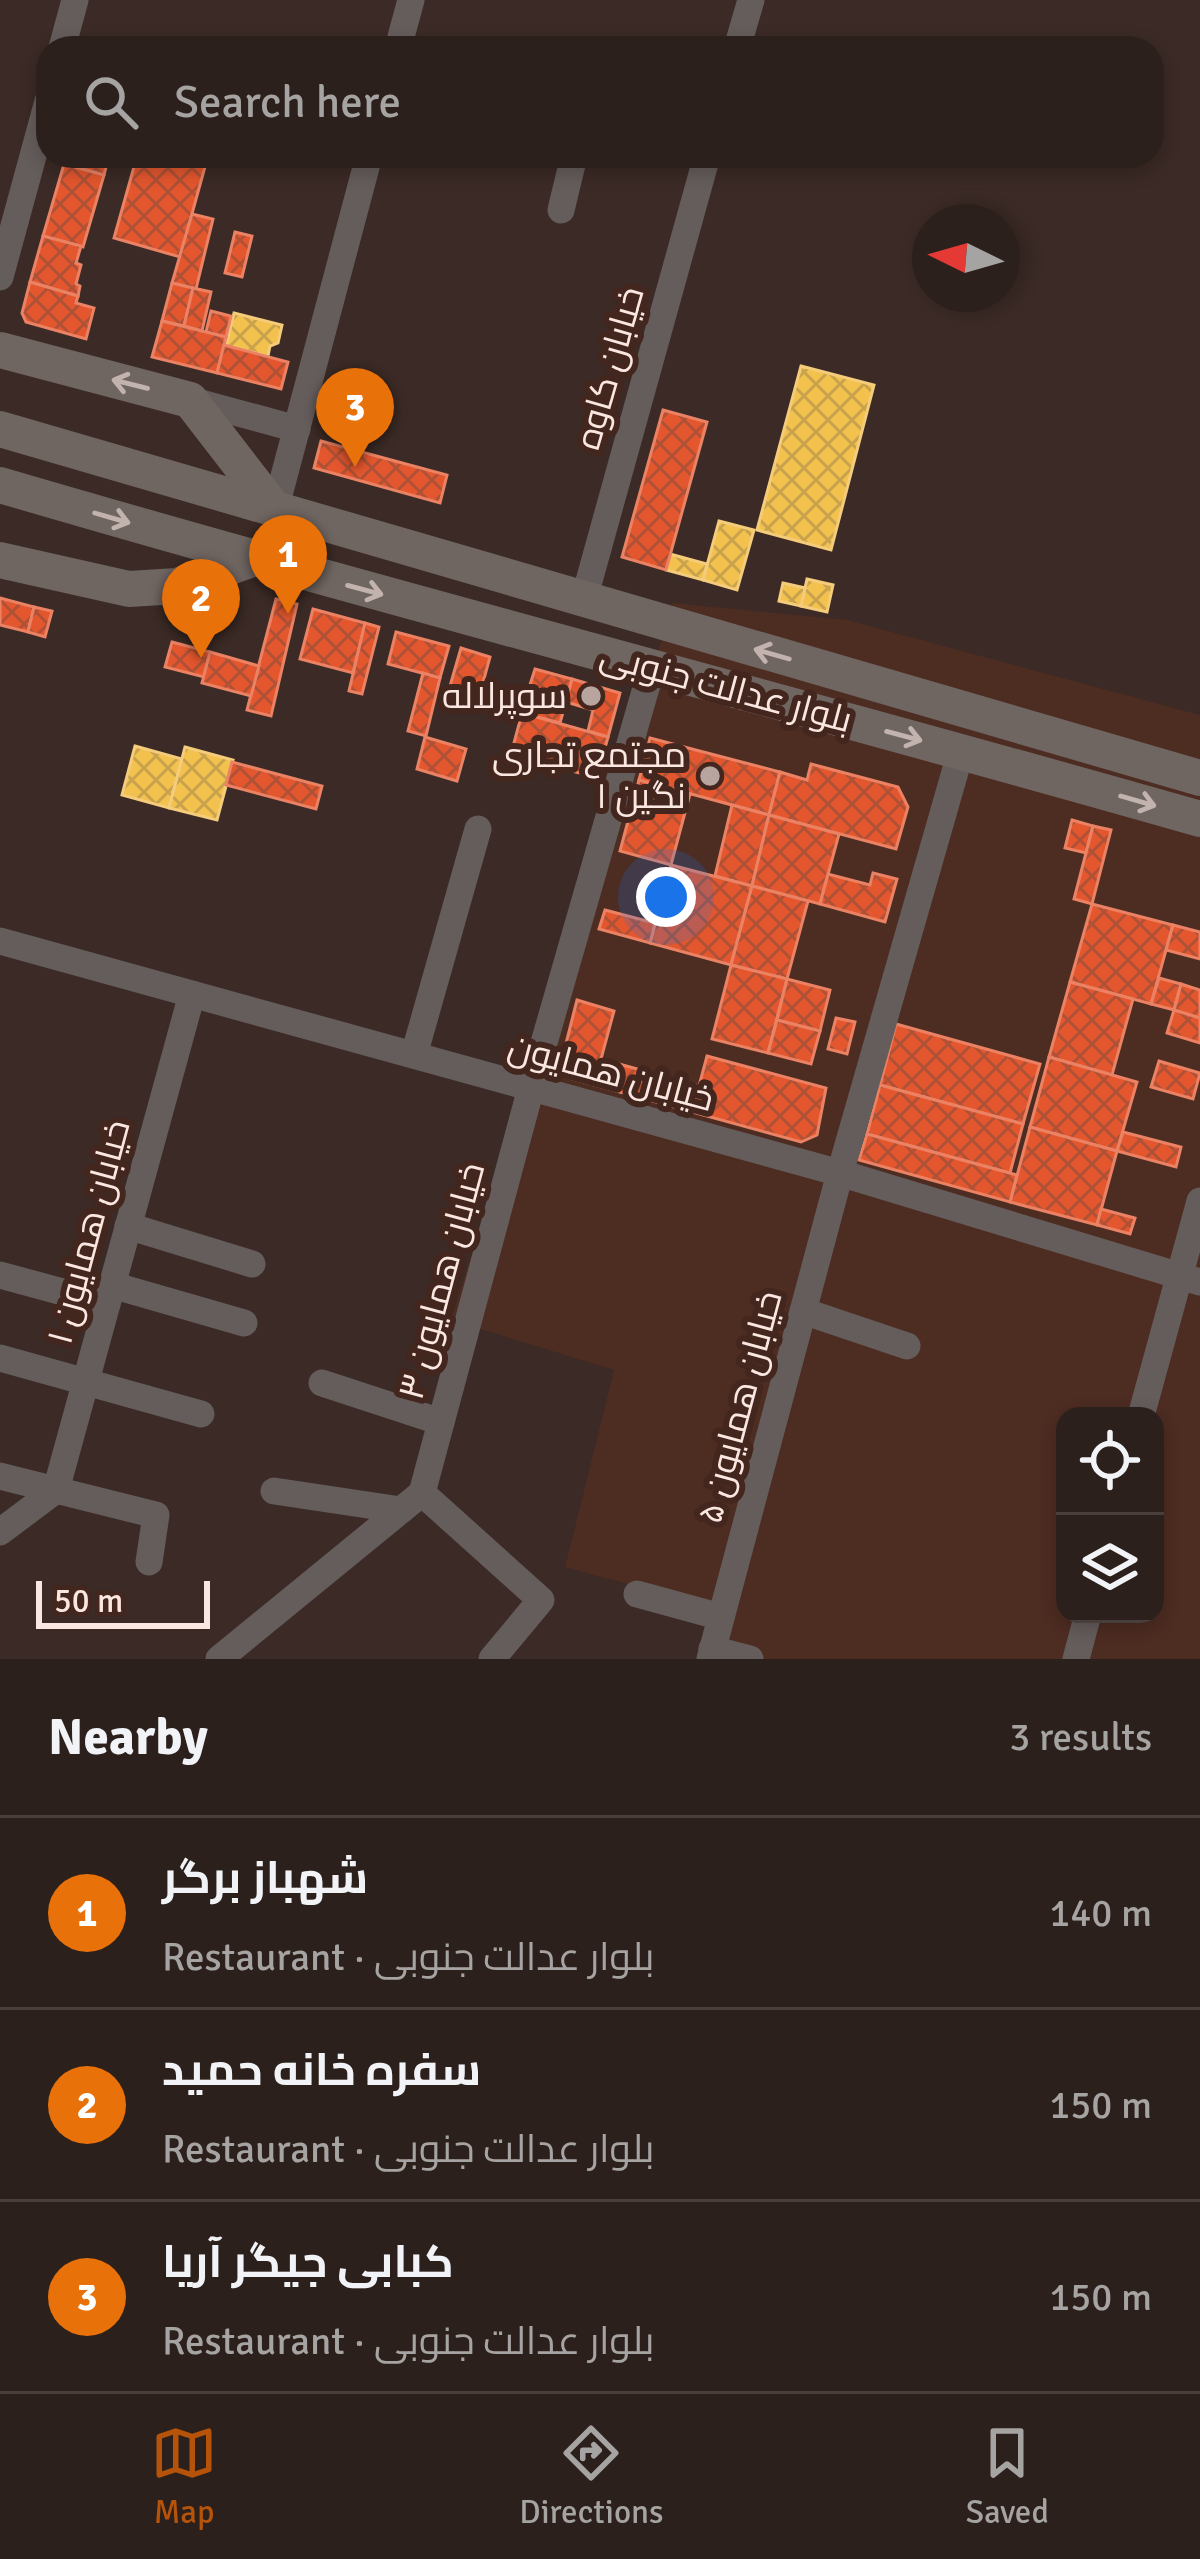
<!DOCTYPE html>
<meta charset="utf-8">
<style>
body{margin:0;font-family:Signika,Cairo,sans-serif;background:#382d29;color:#f1f3f6}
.controls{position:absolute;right:36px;bottom:36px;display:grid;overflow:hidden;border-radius:24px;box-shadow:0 6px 18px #0003}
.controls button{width:108px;height:108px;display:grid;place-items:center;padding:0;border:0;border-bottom:3px solid #483e3b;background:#2c201c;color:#f1f3f6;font:60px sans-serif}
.compass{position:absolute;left:912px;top:204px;width:108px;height:108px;border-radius:50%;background:#2c201c;box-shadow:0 6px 18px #0003;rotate:275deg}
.scale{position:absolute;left:36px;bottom:30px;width:174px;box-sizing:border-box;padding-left:12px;border:6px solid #fbe7e1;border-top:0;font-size:33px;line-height:42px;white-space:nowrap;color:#fbe7e1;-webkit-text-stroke:9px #43261d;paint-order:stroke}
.you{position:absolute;left:666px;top:897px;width:42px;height:42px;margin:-30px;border:9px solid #fff;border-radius:50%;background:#1a73e8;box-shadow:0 0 0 18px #1a73e833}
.badge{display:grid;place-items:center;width:78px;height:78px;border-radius:50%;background:#b45309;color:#fff;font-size:39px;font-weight:700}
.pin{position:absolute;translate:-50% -99px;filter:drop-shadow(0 3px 6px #0008)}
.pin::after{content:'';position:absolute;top:63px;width:42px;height:36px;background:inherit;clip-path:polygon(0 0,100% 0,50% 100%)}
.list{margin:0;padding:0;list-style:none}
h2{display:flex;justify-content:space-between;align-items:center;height:156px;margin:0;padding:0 48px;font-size:51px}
h2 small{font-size:39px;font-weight:400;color:#a6a3a3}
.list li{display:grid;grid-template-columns:78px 1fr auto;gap:36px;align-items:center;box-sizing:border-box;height:192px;padding:0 48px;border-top:3px solid #483e3b}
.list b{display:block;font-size:45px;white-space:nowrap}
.list p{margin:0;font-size:39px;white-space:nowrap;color:#a6a3a3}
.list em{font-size:39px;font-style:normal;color:#a6a3a3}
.icon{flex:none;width:66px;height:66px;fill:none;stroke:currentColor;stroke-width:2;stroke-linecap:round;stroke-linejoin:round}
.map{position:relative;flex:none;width:1200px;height:1659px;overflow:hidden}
.search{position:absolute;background:#2c201c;box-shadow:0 6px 18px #0003;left:36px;right:36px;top:36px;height:132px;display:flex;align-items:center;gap:30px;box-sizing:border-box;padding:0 42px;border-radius:36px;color:#a6a3a3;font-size:45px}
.sheet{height:732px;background:#2c201c}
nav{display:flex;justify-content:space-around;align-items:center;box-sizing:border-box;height:168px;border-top:3px solid #483e3b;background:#2c201c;font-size:33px;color:#a6a3a3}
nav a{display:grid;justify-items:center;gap:6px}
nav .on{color:#b45309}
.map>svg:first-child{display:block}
</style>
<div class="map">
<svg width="1200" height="1659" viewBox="0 0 1200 1659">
<defs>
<pattern id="homes-cross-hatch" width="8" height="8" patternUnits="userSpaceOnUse" patternTransform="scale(3)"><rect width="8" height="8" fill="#f2c14e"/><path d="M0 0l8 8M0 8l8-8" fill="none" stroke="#c8a24c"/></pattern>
<pattern id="shops-cross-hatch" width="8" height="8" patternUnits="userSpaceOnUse" patternTransform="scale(3)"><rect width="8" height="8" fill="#e4572e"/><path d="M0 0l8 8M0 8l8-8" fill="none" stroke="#ae5136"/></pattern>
</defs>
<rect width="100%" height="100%" fill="#3b2a25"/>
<path fill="#4d2c22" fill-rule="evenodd" d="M673 603 847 620 1200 715V1659H697L712 1607 565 1567 614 1370 451 1320ZM1065 1416H1155V1614H1065Z"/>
<g fill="url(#homes-cross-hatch)" stroke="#f5cc7a" stroke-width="3">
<polygon points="234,313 282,325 278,343 270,346 268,356 226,346"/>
<polygon points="801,366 874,385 831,550 757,530"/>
<polygon points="719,521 754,530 737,590 703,580"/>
<polygon points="670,554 707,564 703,580 666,570"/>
<polygon points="807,579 833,585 827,612 801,606"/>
<polygon points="783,583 805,588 801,606 779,601"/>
<polygon points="135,746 182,759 169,808 122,795"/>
<polygon points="185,747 233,760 217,820 169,808"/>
</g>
<g fill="url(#shops-cross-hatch)" stroke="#eb8264" stroke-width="3">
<polygon points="66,156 109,156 104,175 64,164"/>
<polygon points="137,156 208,156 180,257 114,238"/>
<polygon points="64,164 104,175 83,247 43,236"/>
<polygon points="192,214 213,219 196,289 172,283"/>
<polygon points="235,232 252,236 242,277 225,273"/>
<polygon points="43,236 81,246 76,263 81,265 76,284 80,286 78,296 30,282"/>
<polygon points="30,282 78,296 76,303 94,308 86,339 26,322 22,313"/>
<polygon points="172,283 193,288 184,326 162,321"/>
<polygon points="193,288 211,292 202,331 184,326"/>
<polygon points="211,311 231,316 226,337 206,332"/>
<polygon points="162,321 226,337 217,373 152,357"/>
<polygon points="224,345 288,362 281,389 217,373"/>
<polygon points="663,410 707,422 666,570 622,557"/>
<polygon points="321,441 447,475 440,503 314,468"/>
<polygon points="0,598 34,607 28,632 0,625"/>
<polygon points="276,599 297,604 271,716 247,710"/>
<polygon points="34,607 52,611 45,637 28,632"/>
<polygon points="313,609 365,623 353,673 300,659"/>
<polygon points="365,623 379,627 362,694 349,691"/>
<polygon points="396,632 449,646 440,678 388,664"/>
<polygon points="172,642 210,652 204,677 165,667"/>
<polygon points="461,648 490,657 478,701 448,693"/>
<polygon points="210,652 259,666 251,696 202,683"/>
<polygon points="535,669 572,679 566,702 528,691"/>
<polygon points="423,673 440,678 426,736 408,731"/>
<polygon points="572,679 620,693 608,737 588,731 593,710 566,702"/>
<polygon points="528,691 566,702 560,723 522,713"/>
<polygon points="522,713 608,737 597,778 511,754"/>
<polygon points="425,737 466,749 457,781 417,769"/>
<polygon points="650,738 780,772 769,815 639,780"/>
<polygon points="232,762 322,786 316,809 226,785"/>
<polygon points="811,764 898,787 908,807 896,849 769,815 780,772 807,780"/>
<polygon points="639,780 690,794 671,865 620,851"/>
<polygon points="732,805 769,815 752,886 715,876"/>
<polygon points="769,815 839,834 820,904 752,886"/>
<polygon points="1072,820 1093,826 1086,853 1065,848"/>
<polygon points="1093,826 1111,830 1092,904 1074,899"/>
<polygon points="671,865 752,886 731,965 650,943"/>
<polygon points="873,873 897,879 885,922 820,904 828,874 870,885"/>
<polygon points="752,886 808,901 787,979 731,965"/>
<polygon points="1092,904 1173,925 1151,1004 1070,982"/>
<polygon points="605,910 655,923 650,943 599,929"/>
<polygon points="1173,925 1200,932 1200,959 1166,950"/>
<polygon points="731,965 787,979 768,1053 712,1039"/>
<polygon points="1159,978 1181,984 1174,1010 1151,1004"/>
<polygon points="787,979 830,990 820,1031 777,1020"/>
<polygon points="1070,982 1133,999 1112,1075 1049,1057"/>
<polygon points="1181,984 1200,990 1200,1018 1174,1010"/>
<polygon points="577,1000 614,1011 594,1085 558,1075"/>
<polygon points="1174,1010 1200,1018 1200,1043 1167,1033"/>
<polygon points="836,1018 855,1022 847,1054 828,1049"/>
<polygon points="777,1020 820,1031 811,1064 768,1053"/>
<polygon points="896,1024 1040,1064 1023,1124 880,1085"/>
<polygon points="707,1056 826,1088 817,1135 801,1142 692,1112"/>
<polygon points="1049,1057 1137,1082 1117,1151 1030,1127"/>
<polygon points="601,1059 699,1086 692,1112 594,1085"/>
<polygon points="1159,1061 1200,1073 1193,1099 1151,1087"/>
<polygon points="880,1085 1023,1124 1010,1173 867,1134"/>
<polygon points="1030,1127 1117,1151 1097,1225 1010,1202"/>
<polygon points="1123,1132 1181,1147 1176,1167 1117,1151"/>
<polygon points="867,1134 1017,1175 1010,1202 859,1160"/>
<polygon points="1101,1209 1135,1218 1130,1234 1097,1225"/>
</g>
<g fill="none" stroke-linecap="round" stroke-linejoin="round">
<g stroke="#655d5b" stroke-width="27">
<polyline points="62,48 75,0"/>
<polyline points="398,48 411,0"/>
<polyline points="737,48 751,0"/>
<polyline points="561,210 574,156"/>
<polyline points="0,277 48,101"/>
<polyline points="190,400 297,429"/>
<polyline points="275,510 369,156"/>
<polyline points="584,599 707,156"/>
<polyline points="0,941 840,1173 1200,1282"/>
<polyline points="414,1055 478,829"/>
<polyline points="128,1226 252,1264"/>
<polyline points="0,1275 107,1304"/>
<polyline points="112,1285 244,1323"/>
<polyline points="803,1311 907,1346"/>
<polyline points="0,1358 201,1414"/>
<polyline points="322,1383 441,1422"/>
<polyline points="1141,1416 1200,1201"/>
<polyline points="0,1476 156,1515 149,1562"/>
<polyline points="56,1490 192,994"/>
<polyline points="274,1491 401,1510"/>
<polyline points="422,1493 531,1088 652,667"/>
<polyline points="422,1493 541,1600 492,1659"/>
<polyline points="0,1532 56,1490"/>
<polyline points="637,1594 721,1617"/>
<polyline points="712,1649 750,1659"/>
<polyline points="219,1659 422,1493"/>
<polyline points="710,1659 840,1173 961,751"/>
<polyline points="1076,1659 1088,1614"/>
</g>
<g stroke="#6f6561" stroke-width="36">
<polyline points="0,350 190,400 275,510"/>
<polyline points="0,429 1200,778"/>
<path d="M0 485C399 602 801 705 1200 819"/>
<polyline points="0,560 129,589 177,586 252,559"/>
</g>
</g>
<defs><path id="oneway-shaft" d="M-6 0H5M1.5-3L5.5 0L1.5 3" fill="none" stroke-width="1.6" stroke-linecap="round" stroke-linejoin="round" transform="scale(3)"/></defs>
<g stroke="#c3b3ae">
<use href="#oneway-shaft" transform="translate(130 384) rotate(-166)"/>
<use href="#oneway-shaft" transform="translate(112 518) rotate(16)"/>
<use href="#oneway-shaft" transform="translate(365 590) rotate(15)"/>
<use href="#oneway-shaft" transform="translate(772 654) rotate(-164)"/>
<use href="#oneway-shaft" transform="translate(904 736) rotate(15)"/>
<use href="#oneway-shaft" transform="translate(1138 801) rotate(16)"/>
</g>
<g fill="#b8a59f" stroke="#43261d" stroke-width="4.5">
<circle cx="591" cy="696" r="12"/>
<circle cx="710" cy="776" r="12"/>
</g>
<g text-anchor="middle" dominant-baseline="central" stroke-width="12" stroke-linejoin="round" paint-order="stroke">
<g font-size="36" fill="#fbe7e1" stroke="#43261d">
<text transform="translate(610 368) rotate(-74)">خیابان کاوه</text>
<text transform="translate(726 688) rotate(15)">بلوار عدالت جنوبی</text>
<text transform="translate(611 1073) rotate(15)">خیابان همایون</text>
<text transform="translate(89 1232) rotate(-75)">خیابان همایون ۱</text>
<text transform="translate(442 1281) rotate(-75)">خیابان همایون ۳</text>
<text transform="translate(740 1407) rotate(-75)">خیابان همایون ۵</text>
</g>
<g font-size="36" fill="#fbe7e1" stroke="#43261d" text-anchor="end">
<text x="567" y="696">سوپرلاله</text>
<text x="686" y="755">مجتمع تجاری<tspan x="686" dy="41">نگین ۱</tspan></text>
</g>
</g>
</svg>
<div class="controls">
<button><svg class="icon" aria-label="locate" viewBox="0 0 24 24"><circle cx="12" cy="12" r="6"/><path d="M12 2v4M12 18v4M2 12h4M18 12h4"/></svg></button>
<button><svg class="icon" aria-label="layers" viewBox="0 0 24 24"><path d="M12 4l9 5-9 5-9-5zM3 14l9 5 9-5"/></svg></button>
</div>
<svg class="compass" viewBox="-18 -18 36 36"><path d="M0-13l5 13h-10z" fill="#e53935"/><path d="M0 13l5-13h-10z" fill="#a6a3a3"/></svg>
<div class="scale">50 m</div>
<div class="you"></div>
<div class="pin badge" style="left:288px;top:614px;background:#e8710a">1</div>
<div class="pin badge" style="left:201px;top:658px;background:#e8710a">2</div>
<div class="pin badge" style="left:355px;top:467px;background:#e8710a">3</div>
<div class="search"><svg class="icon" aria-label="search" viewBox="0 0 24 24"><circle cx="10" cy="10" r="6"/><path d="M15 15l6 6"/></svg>Search here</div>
</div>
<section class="sheet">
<h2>Nearby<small>3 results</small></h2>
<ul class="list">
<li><span class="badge" style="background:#e8710a">1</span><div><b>شهباز برگر</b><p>Restaurant · بلوار عدالت جنوبی</p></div><em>140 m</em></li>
<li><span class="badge" style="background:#e8710a">2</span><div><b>سفره خانه حمید</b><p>Restaurant · بلوار عدالت جنوبی</p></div><em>150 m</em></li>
<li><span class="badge" style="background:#e8710a">3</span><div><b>کبابی جیگر آریا</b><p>Restaurant · بلوار عدالت جنوبی</p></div><em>150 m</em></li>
</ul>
</section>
<nav>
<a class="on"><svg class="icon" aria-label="map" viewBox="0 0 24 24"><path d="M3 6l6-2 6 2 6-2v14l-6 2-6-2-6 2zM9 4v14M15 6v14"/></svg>Map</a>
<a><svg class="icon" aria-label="directions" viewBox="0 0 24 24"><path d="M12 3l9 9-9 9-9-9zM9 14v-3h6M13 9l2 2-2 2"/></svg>Directions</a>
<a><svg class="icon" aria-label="saved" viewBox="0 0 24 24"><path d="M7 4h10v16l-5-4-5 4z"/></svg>Saved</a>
</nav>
